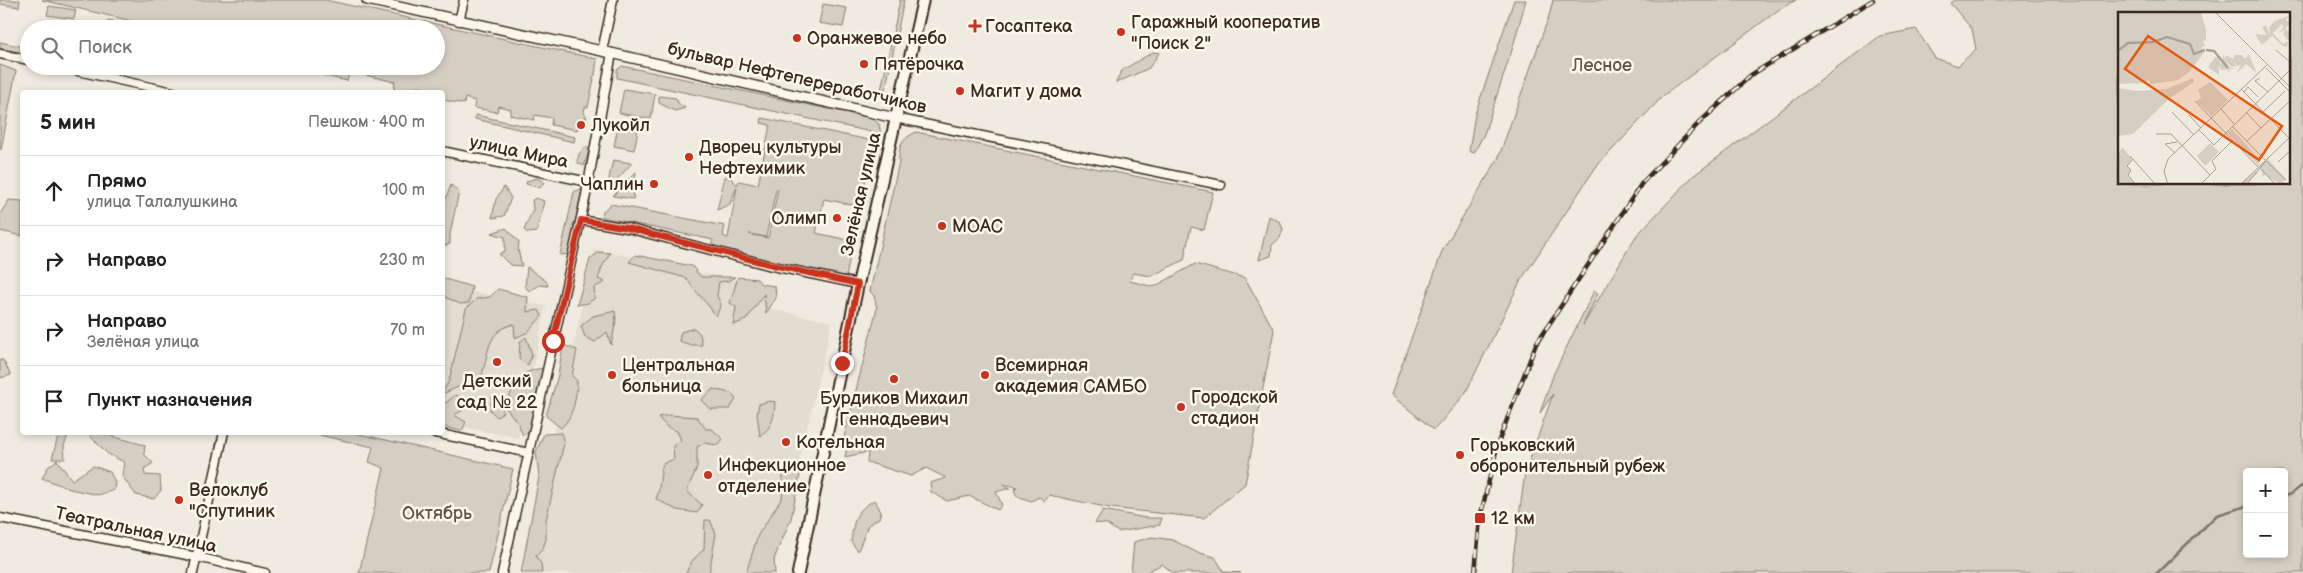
<!DOCTYPE html>
<html lang="ru">
<meta charset="utf-8">
<style>
body{margin:0;font-family:"Balsamiq Sans",sans-serif;background:#f6f6f6;color:#222}
.controls{position:absolute;right:15px;bottom:15px;display:grid;overflow:hidden;border-radius:5px;box-shadow:0 2px 8px #0003}
.controls button{width:45px;height:45px;display:grid;place-items:center;padding:0;border:0;border-bottom:1px solid #e0e0e0;background:#fff;color:#222;font:25px sans-serif}
.stop{position:absolute;width:15px;height:15px;margin:-11px;border:4px solid #c8321e;border-radius:50%;background:#fff}
.stop.end{background:#c8321e;border-color:#fff;box-shadow:0 1px 5px #0008}
.list{margin:0;padding:0;list-style:none}
h2{display:flex;justify-content:space-between;align-items:center;height:65px;margin:0;padding:0 20px;font-size:21px}
h2 small{font-size:16px;font-weight:400;color:#767676}
.list li{display:grid;grid-template-columns:32px 1fr auto;gap:15px;align-items:center;box-sizing:border-box;height:70px;padding:0 20px;border-top:1px solid #e0e0e0}
.list b{display:block;font-size:19px;white-space:nowrap}
.list p{margin:0;font-size:16px;white-space:nowrap;color:#767676}
.list em{font-size:16px;font-style:normal;color:#767676}
.icon{flex:none;width:28px;height:28px;fill:none;stroke:currentColor;stroke-width:2;stroke-linecap:round;stroke-linejoin:round}
.map{position:relative;flex:none;width:2303px;height:573px;overflow:hidden}
.search{position:absolute;background:#fff;box-shadow:0 2px 8px #0003;left:20px;top:20px;width:425px;height:55px;display:flex;align-items:center;gap:12px;box-sizing:border-box;padding:0 18px;border-radius:28px;color:#767676;font-size:19px}
.panel{position:absolute;background:#fff;box-shadow:0 2px 8px #0003;left:20px;top:90px;width:425px;height:345px;border-radius:5px}
.map>svg:first-child{display:block}
</style>
<div class="map">
<svg width="2303" height="573" viewBox="0 0 2303 573">
<rect width="100%" height="100%" fill="#f0ebe0"/>
<filter id="ink" filterUnits="userSpaceOnUse"><feTurbulence type="fractalNoise" baseFrequency=".02" numOctaves="2"/><feDisplacementMap in="SourceGraphic" scale="10" xChannelSelector="R" yChannelSelector="G"/><feConvolveMatrix kernelMatrix="1 2 1 2 8 2 1 2 1" color-interpolation-filters="sRGB"/></filter>
<g filter="url(#ink)">
<g fill="#e2dcd1">
<polygon points="595,249 774,289 771,309 832,322 773,573 523,573"/>
<polygon points="443,286 546,306 518,438 443,423"/>
</g>
<g fill="#d5cec3" stroke="#887c70" fill-rule="evenodd">
<polygon points="0,0 20,0 19,7 0,4"/>
<polygon points="42,0 325,0 597,59 595,75 592,79 594,79 588,107 585,107 584,112 587,118 583,118 577,130 551,125 552,118 535,115 534,120 510,115 511,109 498,106 497,112 474,108 475,101 465,98 464,104 443,100 442,92 428,92 430,90 417,87 415,92 394,90 395,82 327,66 436,66 436,29 166,29"/>
<polygon points="900,0 904,0 884,96 880,95"/>
<polygon points="1514,0 1526,0 1512,50 1484,134 1474,153 1469,151 1475,114"/>
<polygon points="1553,0 1796,0 1777,11 1663,96 1596,167 1521,280 1465,394 1434,430 1391,395 1443,249 1498,159 1549,16"/>
<path d="M1954 0H2303V573H1511L1525 473 1553 394 1540 413 1554 373 1594 291 1598 293 1583 325 1636 236 1693 176 1880 36 1916 29 1935 58 1958 66 1976 49 1972 29 1950 3ZM2119 14H2289V184H2119ZM2247 472H2284V554H2247Z"/>
<polygon points="823,4 847,8 843,27 819,23"/>
<polygon points="49,6 76,10 74,19 47,15"/>
<polygon points="108,20 132,25 131,29 106,28"/>
<polygon points="0,42 29,48 29,54 0,48"/>
<polygon points="1153,52 1159,53 1149,68 1116,83 1121,71"/>
<polygon points="0,65 16,71 1,150 0,149"/>
<polygon points="323,66 349,73 347,81 321,75"/>
<polygon points="622,66 872,118 879,124 881,134 617,78 617,70"/>
<polygon points="624,89 655,94 651,119 619,113"/>
<polygon points="659,96 676,98 678,103 685,108 675,111 659,103"/>
<polygon points="476,115 575,137 574,142 475,119"/>
<path d="M762 118 874 141 861 201H857V206L824 199 816 233 848 240 858 234 851 250 846 278 725 251 711 246 713 240 602 217 603 211 611 204 725 226 723 236 728 238 737 187 730 204 717 210 725 176 732 179 737 185 739 181 758 185 770 125 761 123ZM776 189H778L768 238 749 234 766 237Z"/>
<polygon points="618,127 638,131 634,150 614,146"/>
<path d="M916 132 1213 192 1204 230 1191 227 1184 260 1151 276 1133 273 1130 281 1154 287 1195 264 1245 278 1274 330 1245 484 1204 518 1110 508 1049 495 1045 501 1039 497 1031 501 1017 496 1014 490 1017 487 1003 484 1010 488 996 492 1002 505 998 510 969 496 947 501 931 492 930 483 946 478 926 468 911 476 867 462 868 452 845 457 847 447 843 441 877 308 874 296 870 291 899 162C898 146 902 139 916 132Z"/>
<polygon points="586,146 589,150 584,166 577,162 579,154"/>
<polygon points="613,160 632,163 606,192"/>
<polygon points="636,172 633,199 613,196"/>
<polygon points="537,178 544,182 540,188 526,184 527,181"/>
<polygon points="451,185 459,192 450,234 450,244 444,246 443,206"/>
<polygon points="504,187 511,198 504,216 492,218 496,199"/>
<polygon points="581,189 583,198 578,222 572,225 578,230 570,254 560,255 574,192"/>
<polygon points="536,198 544,201 537,232 528,233 524,230 533,209 532,200"/>
<polygon points="9,200 22,201 22,236 0,231 0,214"/>
<polygon points="1269,216 1280,222 1283,229 1280,238 1272,245 1271,256 1259,260"/>
<polygon points="506,228 519,242 518,250 522,266 510,265 499,254 505,251 505,237 492,233"/>
<polygon points="599,252 610,253 602,267 598,279 605,282 594,288 595,298 588,303 577,305 590,259"/>
<path d="M635 255 692 266 701 277H735L728 281 719 282 717 296 721 305 716 316C707 302 695 292 686 278L629 262Z"/>
<polygon points="527,267 547,282 548,286 540,285 529,291 525,286"/>
<polygon points="738,277 757,279 761,284 775,286 776,298 766,313 764,294 746,320 733,325 736,307 730,303"/>
<polygon points="442,278 472,287 469,303 460,304 443,296"/>
<path d="M498 289 528 297 527 312 539 310 542 316 528 332 515 338 514 324C481 332 491 362 477 386L471 381 445 393 443 391 449 381 466 309 476 299 490 297Z"/>
<polygon points="615,311 616,321 611,345 607,332 595,342 585,337 581,326 593,316"/>
<polygon points="694,328 700,334 702,345 691,345 679,341 681,332"/>
<polygon points="526,337 532,354 528,365 519,359 520,342"/>
<path d="M563 345 577 350 572 376 577 381C577 396 573 418 561 428L546 416 558 375Z"/>
<polygon points="0,360 3,360 11,375 0,378"/>
<path d="M544 368 533 426 523 436 518 423 506 408C513 385 517 371 544 368Z"/>
<polygon points="713,389 730,393 736,399 730,409 710,409 701,400"/>
<polygon points="455,395 464,398 469,404 465,409 454,415 466,422 462,431 443,427 443,402 446,403"/>
<polygon points="492,397 502,406 503,412 497,417 490,410"/>
<path d="M769 401 775 402C774 418 773 426 760 436L757 414 759 404Z"/>
<path d="M669 415 697 417 706 429H712L723 439 718 445 704 443 697 447V467L687 491 702 505 697 513 677 510 656 499C661 487 659 476 663 464L674 459 673 446 681 440 677 431 667 427 658 417Z"/>
<polygon points="59,432 77,433 68,435 64,446 65,459 52,459"/>
<polygon points="96,432 145,445 144,454 153,463 144,469 145,475 160,476 161,490 154,499 136,495 122,476 124,462 108,454 89,435"/>
<polygon points="310,433 355,433 513,469 489,573 359,573 384,468 369,462 373,447"/>
<polygon points="561,433 564,443 546,520 546,540 542,550 536,556 541,564 542,573 521,573 539,477 536,452 544,434"/>
<polygon points="57,460 72,480 93,466 110,472 115,482 114,490 98,495 70,489 42,478 48,467"/>
<polygon points="789,467 801,470 791,519 774,559 775,573 746,573 758,535 782,498 783,476"/>
<path d="M875 500 881 512 879 518 868 525 858 551 851 542C854 520 854 511 875 500Z"/>
<polygon points="1103,510 1146,518 1161,518 1160,525 1118,532 1107,524 1095,523"/>
<polygon points="705,520 710,520 716,534 709,573 686,573 692,561 704,549"/>
<polygon points="1152,537 1173,540 1196,552 1215,557 1224,572 1241,573 1173,573 1162,564 1145,573 1131,573 1134,542"/>
</g>
<g fill="none" stroke-linecap="round" stroke-linejoin="round">
<g stroke="#7f7367" stroke-width="2.5">
<polyline points="2284,496 2291,494 2303,485"/>
<polyline points="2157,573 2217,515 2247,506"/>
</g>
<g stroke="#3b2a1e" stroke-width="11">
<g id="minor">
<polyline points="459,21 464,0"/>
<polyline points="602,51 613,0"/>
<polyline points="0,54 29,60"/>
<polyline points="55,66 173,92"/>
<polyline points="895,118 1221,185"/>
<polyline points="442,151 588,182"/>
<polyline points="581,220 627,228 768,265 858,284"/>
<polyline points="431,432 529,453"/>
<polyline points="0,518 197,557 265,573"/>
<polyline points="193,573 224,432"/>
<polyline points="502,573 586,195 612,53"/>
</g>
</g>
<g stroke="#3b2a1e" stroke-width="12">
<polyline id="tertiary" points="367,0 602,51 895,118"/>
</g>
<g stroke="#3b2a1e" stroke-width="14">
<polyline id="secondary" points="798,573 858,284 923,0"/>
</g>
<use href="#minor" stroke="#fbf7ec" stroke-width="8"/>
<use href="#tertiary" stroke="#fbf7ec" stroke-width="9"/>
<use href="#secondary" stroke="#fbf7ec" stroke-width="10"/>
<g stroke="#3b2a1e" stroke-width="4.5">
<polyline id="rail" points="1475,573 1480,518 1498,443 1536,344 1642,183 1698,124 1751,75 1873,0"/>
</g>
<use href="#rail" stroke="#fbf7ec" stroke-width="2.5" stroke-dasharray="8" stroke-linecap="butt"/>
</g>
</g>
<g fill="none" stroke-linecap="round" stroke-linejoin="round" filter="url(#ink)">
<polyline stroke="#c8321e" stroke-width="6" points="553,341 581,220 627,228 768,264 858,284 842,363"/>
</g>
<g fill="#c8321e" stroke="#fbf7ec" stroke-width="2">
<path d="M972.5 18.5h5v5h5v5h-5v5h-5v-5h-5v-5h5z"/>
<circle cx="1121" cy="32" r="5"/>
<circle cx="797" cy="38" r="5"/>
<circle cx="864" cy="64" r="5"/>
<circle cx="960" cy="91" r="5"/>
<circle cx="581" cy="125" r="5"/>
<circle cx="689" cy="157" r="5"/>
<circle cx="654" cy="184" r="5"/>
<circle cx="837" cy="218" r="5"/>
<circle cx="942" cy="226" r="5"/>
<circle cx="497" cy="362" r="5"/>
<circle cx="612" cy="375" r="5"/>
<circle cx="985" cy="375" r="5"/>
<circle cx="894" cy="379" r="5"/>
<circle cx="1181" cy="407" r="5"/>
<circle cx="786" cy="442" r="5"/>
<circle cx="1460" cy="455" r="5"/>
<circle cx="708" cy="475" r="5"/>
<circle cx="179" cy="500" r="5"/>
<rect x="1474" y="512" width="12" height="12" rx="2.5"/>
</g>
<g text-anchor="middle" dominant-baseline="central" stroke-width="5" stroke-linejoin="round" paint-order="stroke">
<g font-size="18" fill="#3b2a1e" stroke="#fbf7ec" text-anchor="start">
<text x="1131" y="22">Гаражный кооператив<tspan x="1131" dy="21">"Поиск 2"</tspan></text>
<text x="985" y="26">Госаптека</text>
<text x="807" y="38">Оранжевое небо</text>
<text x="874" y="64">Пятёрочка</text>
<text x="970" y="91">Магит у дома</text>
<text x="591" y="125">Лукойл</text>
<text x="699" y="147">Дворец культуры<tspan x="699" dy="21">Нефтехимик</tspan></text>
<text x="644" y="184" text-anchor="end">Чаплин</text>
<text x="827" y="218" text-anchor="end">Олимп</text>
<text x="952" y="226">МОАС</text>
<text x="622" y="365">Центральная<tspan x="622" dy="21">больница</tspan></text>
<text x="995" y="365">Всемирная<tspan x="995" dy="21">академия САМБО</tspan></text>
<text x="497" y="381" text-anchor="middle">Детский<tspan x="497" dy="21">сад № 22</tspan></text>
<text x="1191" y="397">Городской<tspan x="1191" dy="21">стадион</tspan></text>
<text x="894" y="398" text-anchor="middle">Бурдиков Михаил<tspan x="894" dy="21">Геннадьевич</tspan></text>
<text x="796" y="442">Котельная</text>
<text x="1470" y="445">Горьковский<tspan x="1470" dy="21">оборонительный рубеж</tspan></text>
<text x="718" y="465">Инфекционное<tspan x="718" dy="21">отделение</tspan></text>
<text x="189" y="490">Велоклуб<tspan x="189" dy="21">"Спутиник</tspan></text>
<text x="1491" y="518">12 км</text>
</g>
<g font-size="18" fill="#625347" stroke="#fbf7ec">
<text x="1602" y="65">Лесное</text>
<text x="437" y="513">Октябрь</text>
</g>
<g font-size="18" fill="#3b2a1e" stroke="#fbf7ec">
<text transform="translate(797 78) rotate(13)">бульвар Нефтепереработчиков</text>
<text transform="translate(519 152) rotate(12)">улица Мира</text>
<text transform="translate(861 194) rotate(-77)">Зелёная улица</text>
<text transform="translate(136 530) rotate(12)">Театральная улица</text>
</g>
</g>
<g transform="translate(2118 12)">
<rect width="172" height="172" fill="#f0ebe0"/>
<path d="M0 0H83L88 18V28L85 29 87 34 84 35 86 41 71 60 60 68 33 72 30 67 28 71 0 72ZM171 4 168 8 172 11 167 17 172 20V31L165 22 167 18 160 21 165 16 164 12 155 21 165 32 170 29 169 35 165 34 154 24 143 34 146 27 143 32 137 22 149 23 144 15 148 13 152 24 151 15 157 9ZM105 42 107 47 108 43 115 47 117 43H124L127 47 131 43 139 61 128 52 118 62 123 53 119 54 115 48 118 54 113 55 108 48 111 55 117 57H110L113 62 108 57 103 58 101 53V63L90 55 97 45 102 46V52L105 50ZM75 66 76 70 52 86 15 122 0 124V76L19 79 48 77ZM92 70 110 88 94 104 78 89 83 86 80 78ZM114 117 142 148 141 154 109 121ZM92 131 101 140 87 154 79 144ZM4 135 14 147 9 154 13 158 9 163 17 172H0V143ZM150 147 168 167 163 172 152 166 156 172 148 162 145 165 143 157 138 158 140 161 127 172 122 173Z" fill="#d5cec3"/>
<path fill="none" stroke="#aca397" stroke-width="2.5" d="M1 38 10 31 35 30 49 25 72 32 76 42 87 38M88 38 96 39 110 56"/>
<path fill="none" stroke="#a89e92" stroke-width="1" d="M97 0 173 76M158 38 173 51M148 56 173 81M142 66 137 69 150 80M123 77 173 128M126 80 130 75 140 85M77 89 140 155M103 97 116 112M54 100 76 123M128 100 143 116M145 100 167 79M71 103 83 116M114 114 147 148M81 118 96 133 108 121M108 121 173 57M38 122H53L92 163M129 129 173 88M57 141 47 132 59 130M12 144 38 173M15 147 9 154 13 158 10 163 18 173M147 148 168 168M160 150 173 138M143 157 158 173M50 173 46 159 50 147 150 52M82 173 98 157 94 149 115 128M122 173 173 124M128 173 148 149"/>
<path fill="#e8590c" fill-opacity="0.15" stroke="#e8590c" stroke-width="2.5" d="M30 24 164 114 141 148 7 57Z"/>
<rect width="172" height="172" fill="none" stroke="#3b2a1e" stroke-width="2.5"/>
</g>
</svg>
<div class="controls">
<button>+</button>
<button>−</button>
</div>
<div class="stop" style="left:553px;top:341px"></div>
<div class="stop end" style="left:842px;top:363px"></div>
<div class="search"><svg class="icon" aria-label="search" viewBox="0 0 24 24"><circle cx="10" cy="10" r="6"/><path d="M15 15l6 6"/></svg>Поиск</div>
<section class="panel">
<h2>5 мин<small>Пешком · 400 m</small></h2>
<ul class="list">
<li><svg class="icon" aria-label="ahead" viewBox="0 0 24 24"><path d="M12 20V5M6 11l6-6 6 6"/></svg><div><b>Прямо</b><p>улица Талалушкина</p></div><em>100 m</em></li>
<li><svg class="icon" aria-label="right" viewBox="0 0 24 24"><path d="M7 20v-9h11M14 6l5 5-5 5"/></svg><div><b>Направо</b></div><em>230 m</em></li>
<li><svg class="icon" aria-label="right" viewBox="0 0 24 24"><path d="M7 20v-9h11M14 6l5 5-5 5"/></svg><div><b>Направо</b><p>Зелёная улица</p></div><em>70 m</em></li>
<li><svg class="icon" aria-label="arrive" viewBox="0 0 24 24"><path d="M6 21V4h12l-3 4 3 4H6"/></svg><div><b>Пункт назначения</b></div></li>
</ul>
</section>
</div>
